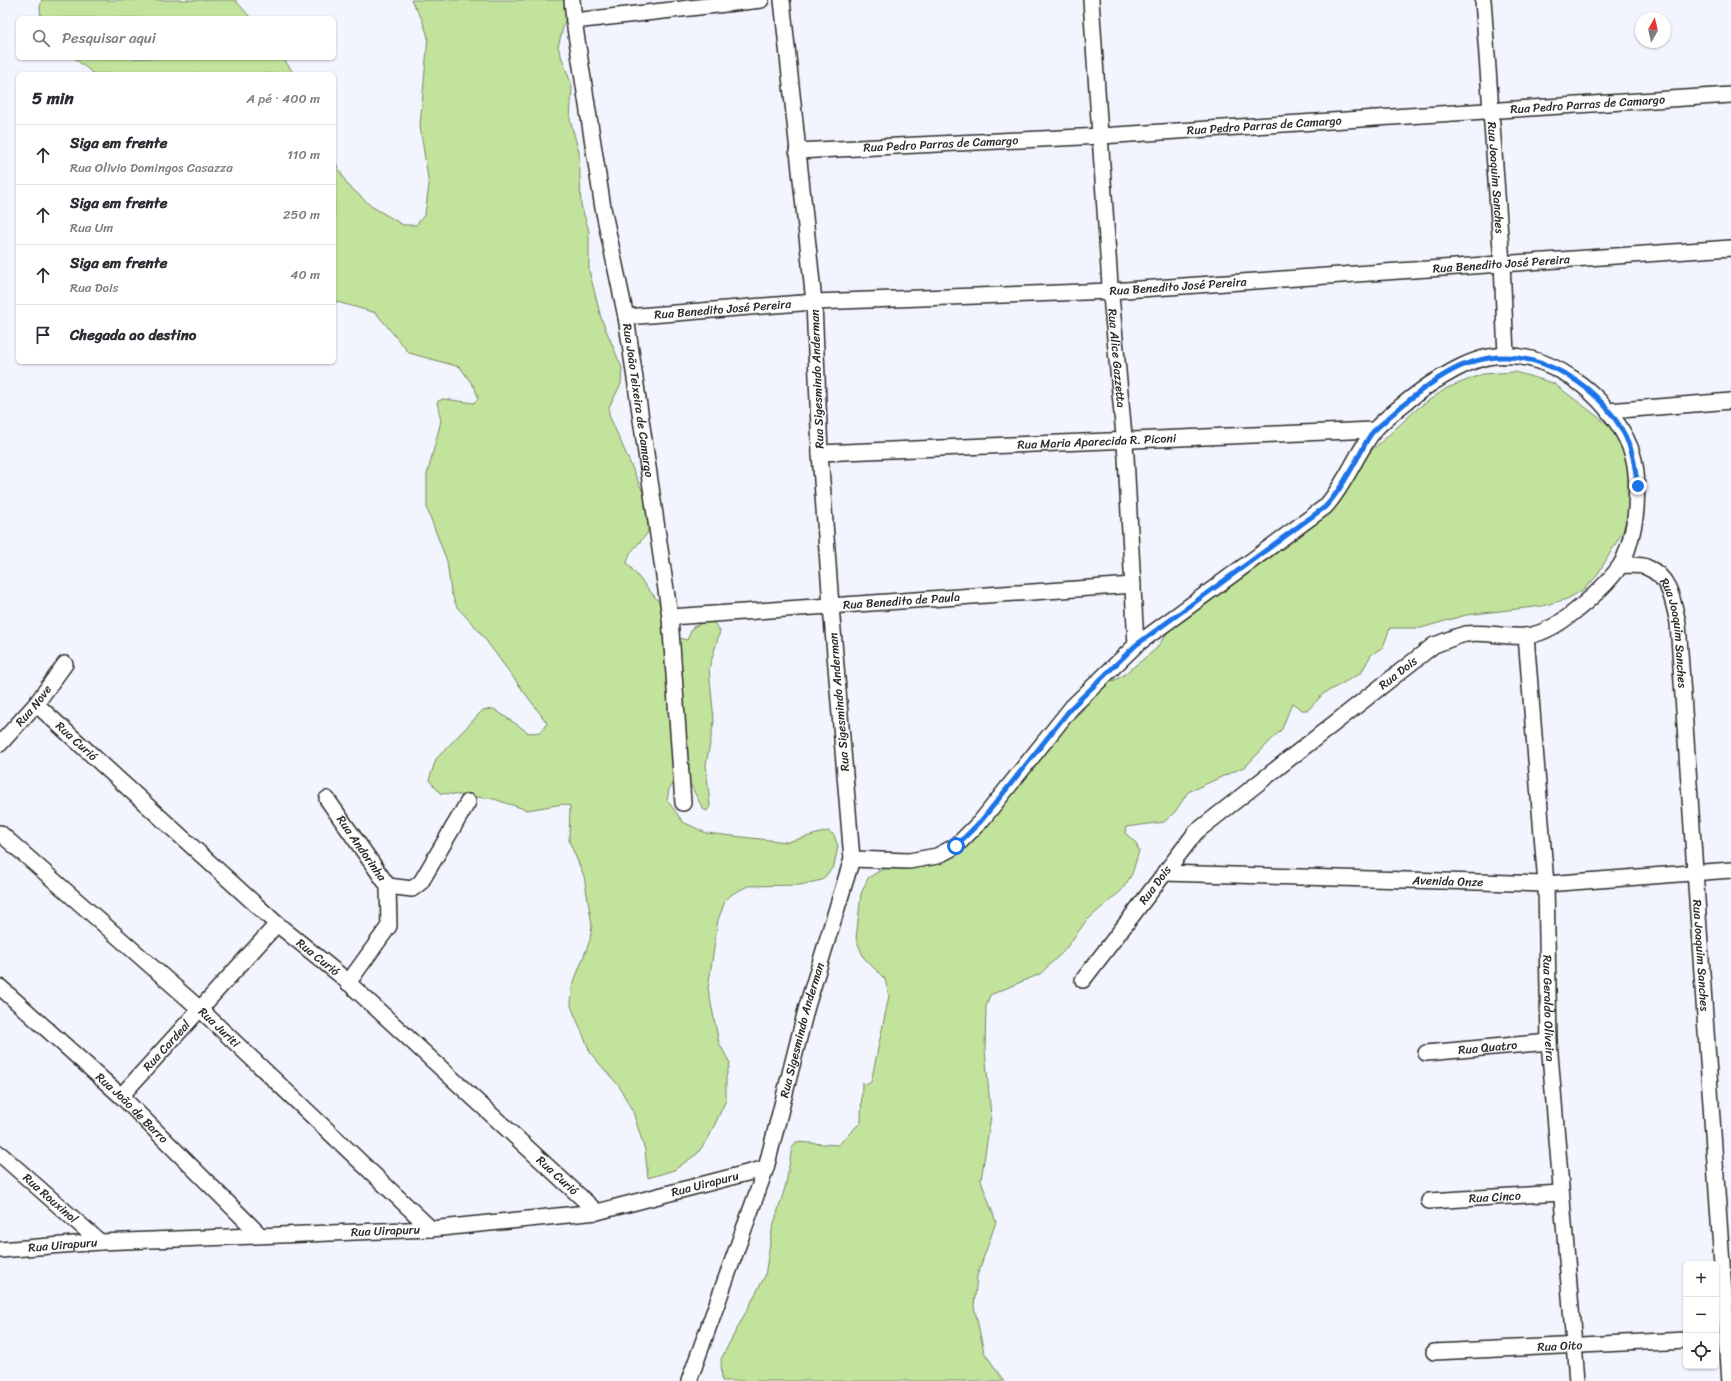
<!DOCTYPE html>
<html lang="pt">
<meta charset="utf-8">
<style>
body{margin:0;font-family:Sriracha,sans-serif;background:#f7f7f7;color:#2b2b33}
.controls{position:absolute;right:12px;bottom:12px;display:grid;overflow:hidden;border-radius:6px;box-shadow:0 1px 3px #0004}
.controls button{width:36px;height:36px;display:grid;place-items:center;padding:0;border:0;border-bottom:1px solid #e1e1e2;background:#fff;color:#2b2b33;font:20px sans-serif}
.compass{position:absolute;left:1635px;top:12px;width:36px;height:36px;border-radius:50%;background:#fff;box-shadow:0 1px 3px #0004;rotate:8deg}
.stop{position:absolute;width:12px;height:12px;margin:-9px;border:3px solid #1a73e8;border-radius:50%;background:#fff}
.stop.end{background:#1a73e8;border-color:#fff;box-shadow:0 1px 4px #0008}
.list{margin:0;padding:0;list-style:none}
h2{display:flex;justify-content:space-between;align-items:center;height:52px;margin:0;padding:0 16px;font-size:17px}
h2 small{font-size:13px;font-weight:400;color:#7c7c81}
.list li{display:grid;grid-template-columns:26px 1fr auto;gap:12px;align-items:center;box-sizing:border-box;height:60px;padding:0 16px;border-top:1px solid #e1e1e2}
.list b{display:block;font-size:15px;white-space:nowrap}
.list p{margin:0;font-size:13px;white-space:nowrap;color:#7c7c81}
.list em{font-size:13px;font-style:normal;color:#7c7c81}
.icon{flex:none;width:22px;height:22px;fill:none;stroke:currentColor;stroke-width:2;stroke-linecap:round;stroke-linejoin:round}
.map{position:relative;flex:none;width:1731px;height:1381px;overflow:hidden}
.search{position:absolute;background:#fff;box-shadow:0 1px 3px #0004;left:16px;top:16px;width:320px;height:44px;display:flex;align-items:center;gap:10px;box-sizing:border-box;padding:0 14px;border-radius:6px;color:#7c7c81;font-size:15px}
.panel{position:absolute;background:#fff;box-shadow:0 1px 3px #0004;left:16px;top:72px;width:320px;height:292px;border-radius:6px}
.map>svg:first-child{display:block}
</style>
<div class="map">
<svg width="1731" height="1381" viewBox="0 0 1731 1381">
<rect width="100%" height="100%" fill="#f2f4fe"/>
<filter id="ink" filterUnits="userSpaceOnUse"><feTurbulence type="fractalNoise" baseFrequency=".025" numOctaves="2"/><feDisplacementMap in="SourceGraphic" scale="8" xChannelSelector="R" yChannelSelector="G"/><feConvolveMatrix kernelMatrix="1 2 1 2 8 2 1 2 1" color-interpolation-filters="sRGB"/></filter>
<g filter="url(#ink)">
<g fill="#c2e39c" stroke="#768764">
<polygon points="42,0 235,0 251,18 41,18 40,7"/>
<polygon points="411,0 570,0 558,47 572,86 570,120 579,152 581,205 589,231 589,270 601,318 622,368 621,384 609,407 609,415 652,513 647,534 630,553 627,563 663,607 679,638 687,640 693,627 705,622 714,623 720,631 709,669 714,721 706,765 710,806 707,811 703,809 687,778 682,775 669,789 667,800 683,822 706,833 787,842 828,831 834,835 838,846 834,866 822,880 800,885 748,886 732,894 725,901 718,920 708,989 719,1043 730,1063 726,1077 726,1100 709,1137 697,1154 674,1170 648,1178 645,1150 633,1112 619,1086 591,1054 571,1006 572,987 590,940 592,925 584,876 569,841 570,806 563,804 527,810 494,799 440,793 429,780 436,759 483,710 494,709 529,733 541,732 547,723 479,631 457,607 451,592 447,561 427,509 427,475 441,421 437,402 443,399 474,403 478,398 475,388 460,367 409,353 376,313 334,301 334,160 347,184 371,206 403,225 416,225 425,214 429,185 420,126 428,37 422,19"/>
<polygon points="74,58 283,58 294,74 94,74"/>
<polygon points="1515,372 1553,383 1618,432 1629,450 1632,499 1623,531 1596,577 1583,590 1567,599 1542,606 1466,615 1421,628 1390,628 1383,647 1371,655 1361,673 1323,694 1308,710 1302,710 1292,703 1282,729 1246,766 1188,792 1175,812 1164,822 1126,827 1125,833 1136,843 1139,851 1132,874 1122,890 1086,921 1064,951 1040,974 990,995 986,1006 985,1050 991,1116 981,1180 996,1222 977,1276 974,1306 984,1352 1004,1381 722,1381 721,1359 765,1276 772,1230 786,1184 792,1148 796,1142 838,1145 861,1122 862,1082 866,1085 871,1082 889,996 885,979 864,958 856,939 861,894 868,878 886,867 929,864 1061,728 1083,710 1091,691 1121,677 1156,649 1193,596 1296,536 1368,454 1418,408 1447,388 1483,374"/>
</g>
<g fill="none" stroke-linecap="round" stroke-linejoin="round">
<g stroke="#2b2b2b" stroke-width="18">
<g id="minor">
<path id="s1" d="M572 0 574 21 603 208 626 317 670 617 683 803"/>
<path id="s2" d="M1091 0 1110 285 1126 457 1136 645"/>
<path id="s3" d="M1483 0 1502 263 1506 356"/>
<polyline points="574,21 761,0"/>
<path id="s4" d="M797 151 1101 136 1731 95"/>
<path id="s5" d="M626 317 814 302 1111 291 1731 248"/>
<polyline points="1608,411 1731,401"/>
<path id="s6" d="M820 453 1374 430"/>
<path id="s7" d="M1621 565C1628 566 1639 564 1646 567 1670 576 1673 601 1678 623L1730 1381"/>
<path id="s8" d="M670 617 1133 585"/>
<path id="s9" d="M1526 636 1546 884 1549 1042 1577 1381"/>
<path id="s10" d="M36 704 277 924 340 975 597 1212"/>
<path id="s11" d="M0 744 36 704 65 664"/>
<path id="s12" d="M327 799 388 886 389 926 348 983"/>
<path id="s13" d="M0 833 201 1010 431 1229"/>
<path d="M852 859 909 861 937 856 956 846 981 821 1072 707 1136 645 1325 507C1345 485 1355 456 1373 432 1381 421 1424 387 1437 380 1452 371 1469 361 1488 357 1546 346 1609 395 1630 447 1638 466 1637 489 1636 509 1635 524 1628 554 1620 566 1607 585 1587 602 1569 616 1557 625 1540 635 1525 636 1505 638 1486 631 1466 634 1455 636 1444 642 1434 645L1196 832 1083 980"/>
<path id="s14" d="M1164 873 1546 884 1731 870"/>
<polyline points="388,886 412,889 421,882 468,802"/>
<path id="s15" d="M0 987 121 1096 260 1235"/>
<path id="s16" d="M1426 1053 1549 1042"/>
<path id="s17" d="M121 1096 277 924"/>
<path id="s18" d="M0 1154 100 1242"/>
<path id="s19" d="M1429 1201 1561 1193"/>
<path id="s20" d="M0 1250 100 1242 431 1229 597 1212 766 1168"/>
<path id="s21" d="M1434 1352 1686 1340"/>
<path id="s22" d="M689 1381 766 1168 807 1006 852 859 831 606 820 453 814 302 782 0"/>
</g>
</g>
<use href="#minor" stroke="#fff" stroke-width="15"/>
</g>
</g>
<g fill="none" stroke-linecap="round" stroke-linejoin="round" filter="url(#ink)">
<path stroke="#1a73e8" stroke-width="5" d="M956 846 981 821 1072 707 1136 645 1325 507C1340 491 1350 471 1361 452 1365 444 1369 434 1376 429 1401 406 1439 372 1472 362 1535 341 1608 388 1630 447 1635 459 1635 474 1638 486"/>
</g>
<g text-anchor="middle" dominant-baseline="central" stroke-width="3" stroke-linejoin="round" paint-order="stroke">
<g font-size="12" fill="#2b2b2b" stroke="#fff">
<text stroke="none"><textPath href="#s4" startOffset="792">Rua Pedro Parras de Camargo</textPath></text>
<text stroke="none"><textPath href="#s4" startOffset="468">Rua Pedro Parras de Camargo</textPath></text>
<text stroke="none"><textPath href="#s4" startOffset="144">Rua Pedro Parras de Camargo</textPath></text>
<text stroke="none"><textPath href="#s3" startOffset="178">Rua Joaquim Sanches</textPath></text>
<text stroke="none"><textPath href="#s5" startOffset="877">Rua Benedito José Pereira</textPath></text>
<text stroke="none"><textPath href="#s5" startOffset="553">Rua Benedito José Pereira</textPath></text>
<text stroke="none"><textPath href="#s5" startOffset="97">Rua Benedito José Pereira</textPath></text>
<text stroke="none"><textPath href="#s2" startOffset="359">Rua Alice Gazzetta</textPath></text>
<text transform="translate(817 379) rotate(-92)">Rua Sigesmindo Anderman</text>
<text stroke="none"><textPath href="#s1" startOffset="406">Rua João Teixeira de Camargo</textPath></text>
<text stroke="none"><textPath href="#s6" startOffset="277">Rua Maria Aparecida R. Piconi</textPath></text>
<text stroke="none"><textPath href="#s8" startOffset="232">Rua Benedito de Paula</textPath></text>
<text stroke="none"><textPath href="#s7" startOffset="102">Rua Joaquim Sanches</textPath></text>
<text transform="translate(1398 673) rotate(-38)">Rua Dois</text>
<text transform="translate(839 702) rotate(-95)">Rua Sigesmindo Anderman</text>
<text stroke="none"><textPath href="#s11" startOffset="51">Rua Nove</textPath></text>
<text stroke="none"><textPath href="#s10" startOffset="55">Rua Curió</textPath></text>
<text stroke="none"><textPath href="#s12" startOffset="60">Rua Andorinha</textPath></text>
<text stroke="none"><textPath href="#s14" startOffset="284">Avenida Onze</textPath></text>
<text transform="translate(1155 885) rotate(-53)">Rua Dois</text>
<text stroke="none"><textPath href="#s7" startOffset="426">Rua Joaquim Sanches</textPath></text>
<text stroke="none"><textPath href="#s10" startOffset="379">Rua Curió</textPath></text>
<text stroke="none"><textPath href="#s9" startOffset="373">Rua Geraldo Oliveira</textPath></text>
<text stroke="none"><textPath href="#s13" startOffset="293">Rua Juriti</textPath></text>
<text stroke="none"><textPath href="#s22" startOffset="369">Rua Sigesmindo Anderman</textPath></text>
<text stroke="none"><textPath href="#s17" startOffset="68">Rua Cardeal</textPath></text>
<text stroke="none"><textPath href="#s16" startOffset="62">Rua Quatro</textPath></text>
<text stroke="none"><textPath href="#s15" startOffset="179">Rua João de Barro</textPath></text>
<text stroke="none"><textPath href="#s10" startOffset="703">Rua Curió</textPath></text>
<text stroke="none"><textPath href="#s20" startOffset="710">Rua Uirapuru</textPath></text>
<text stroke="none"><textPath href="#s19" startOffset="66">Rua Cinco</textPath></text>
<text stroke="none"><textPath href="#s18" startOffset="67">Rua Rouxinol</textPath></text>
<text stroke="none"><textPath href="#s20" startOffset="386">Rua Uirapuru</textPath></text>
<text stroke="none"><textPath href="#s20" startOffset="63">Rua Uirapuru</textPath></text>
<text stroke="none"><textPath href="#s21" startOffset="126">Rua Oito</textPath></text>
</g>
</g>
</svg>
<div class="controls">
<button>+</button>
<button>−</button>
<button><svg class="icon" aria-label="locate" viewBox="0 0 24 24"><circle cx="12" cy="12" r="6"/><path d="M12 2v4M12 18v4M2 12h4M18 12h4"/></svg></button>
</div>
<svg class="compass" viewBox="-18 -18 36 36"><path d="M0-13l5 13h-10z" fill="#e53935"/><path d="M0 13l5-13h-10z" fill="#7c7c81"/></svg>
<div class="stop" style="left:956px;top:846px"></div>
<div class="stop end" style="left:1638px;top:486px"></div>
<div class="search"><svg class="icon" aria-label="search" viewBox="0 0 24 24"><circle cx="10" cy="10" r="6"/><path d="M15 15l6 6"/></svg>Pesquisar aqui</div>
<section class="panel">
<h2>5 min<small>A pé · 400 m</small></h2>
<ul class="list">
<li><svg class="icon" aria-label="ahead" viewBox="0 0 24 24"><path d="M12 20V5M6 11l6-6 6 6"/></svg><div><b>Siga em frente</b><p>Rua Olivio Domingos Casazza</p></div><em>110 m</em></li>
<li><svg class="icon" aria-label="ahead" viewBox="0 0 24 24"><path d="M12 20V5M6 11l6-6 6 6"/></svg><div><b>Siga em frente</b><p>Rua Um</p></div><em>250 m</em></li>
<li><svg class="icon" aria-label="ahead" viewBox="0 0 24 24"><path d="M12 20V5M6 11l6-6 6 6"/></svg><div><b>Siga em frente</b><p>Rua Dois</p></div><em>40 m</em></li>
<li><svg class="icon" aria-label="arrive" viewBox="0 0 24 24"><path d="M6 21V4h12l-3 4 3 4H6"/></svg><div><b>Chegada ao destino</b></div></li>
</ul>
</section>
</div>
